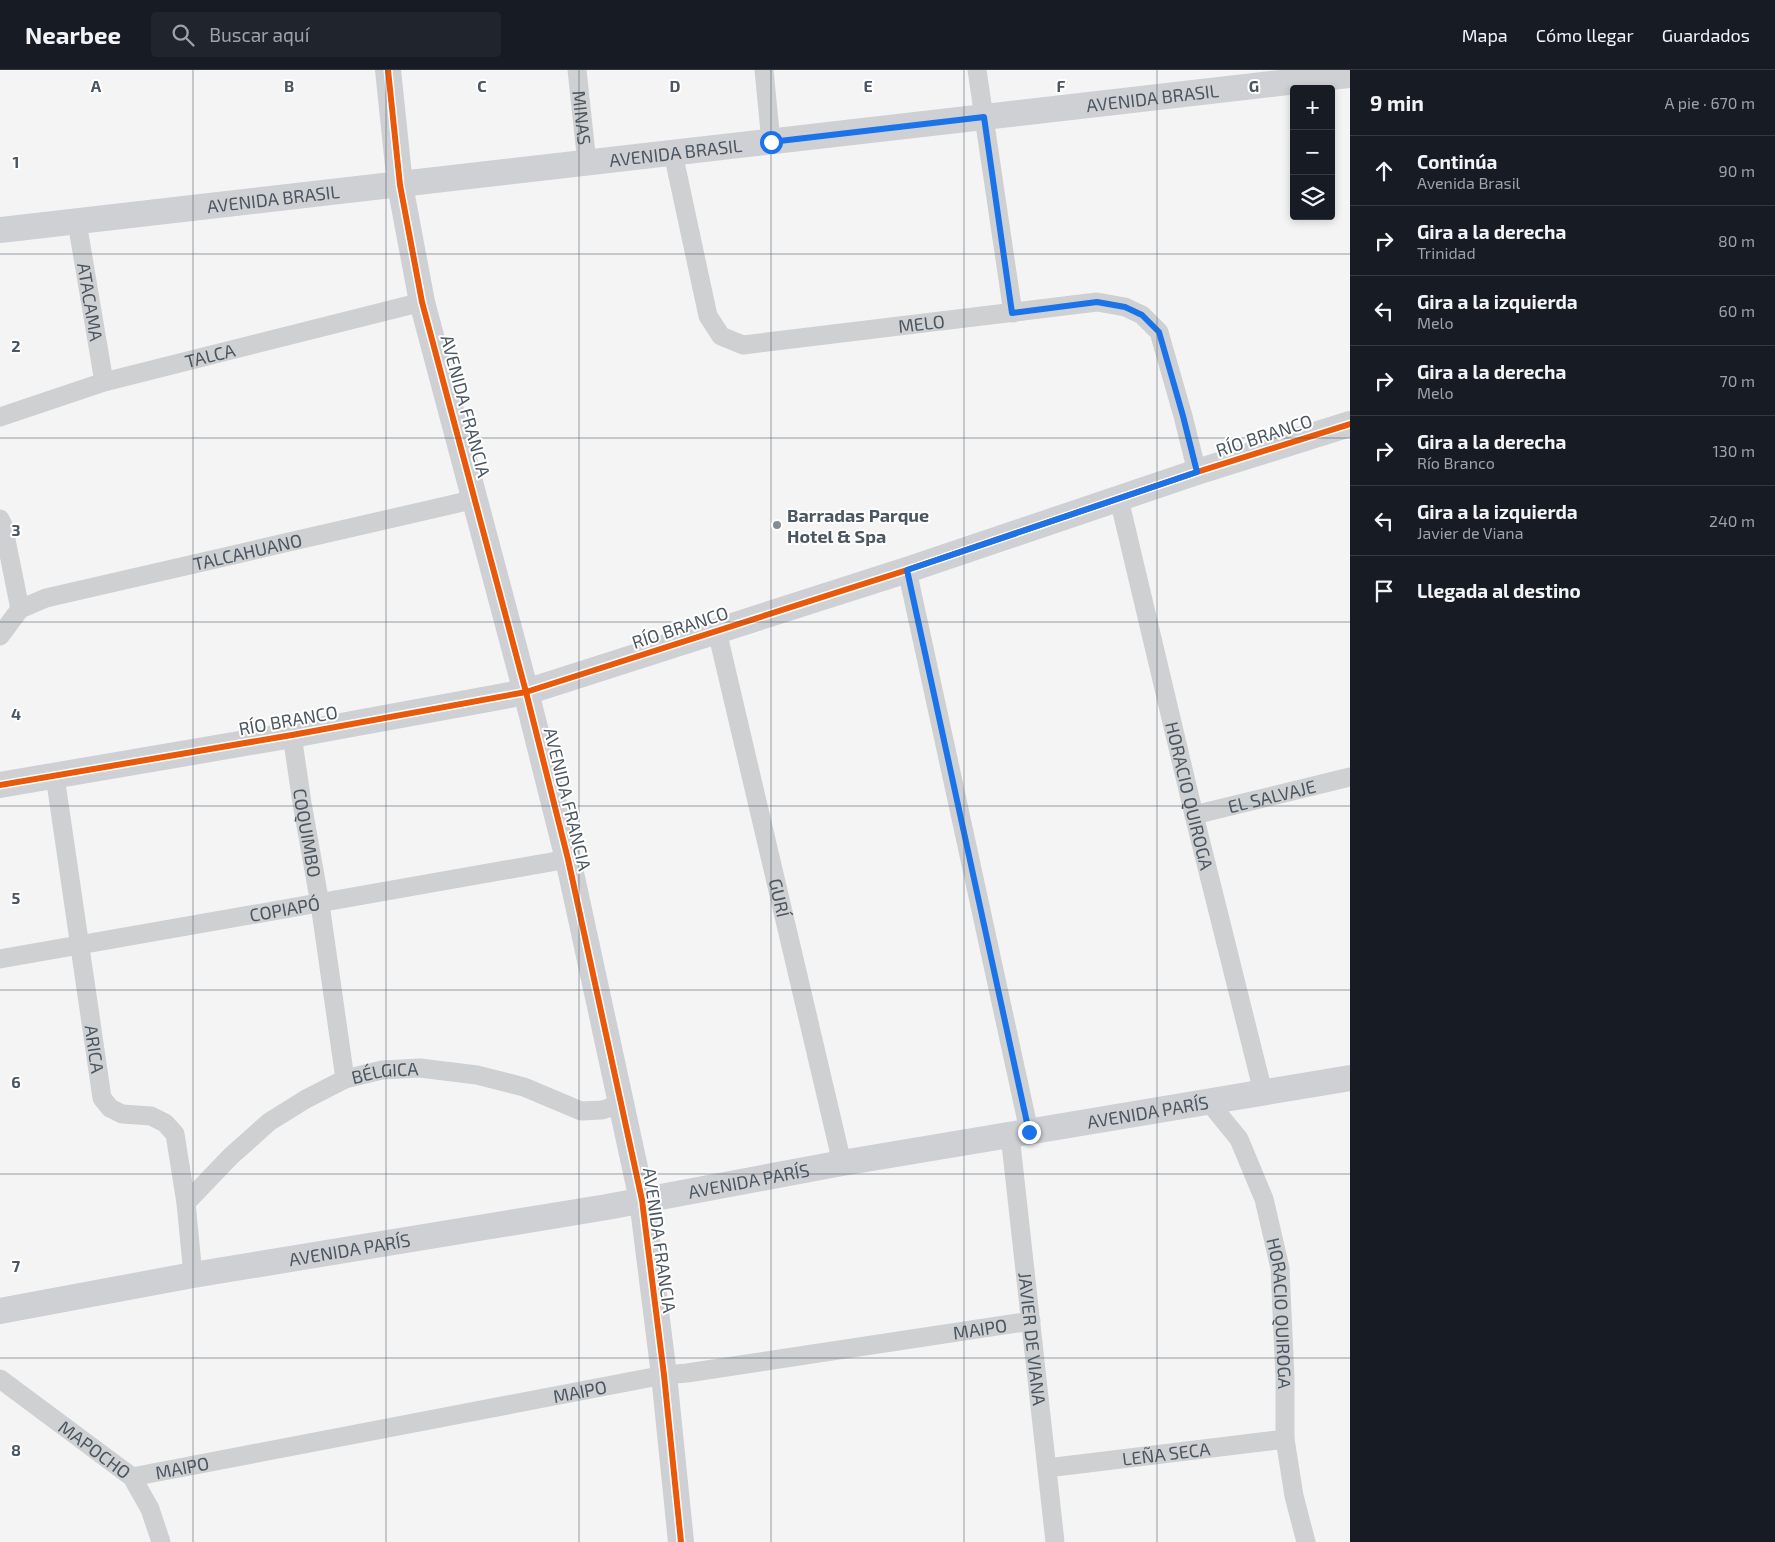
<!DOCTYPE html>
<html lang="es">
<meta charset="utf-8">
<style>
body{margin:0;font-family:"Exo 2",sans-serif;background:#20242c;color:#f1f3f6}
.controls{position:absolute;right:15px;top:15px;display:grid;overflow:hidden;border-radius:5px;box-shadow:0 2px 8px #0003}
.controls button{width:45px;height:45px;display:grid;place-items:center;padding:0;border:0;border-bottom:1px solid #363941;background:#171b24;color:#f1f3f6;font:25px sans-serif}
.stop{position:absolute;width:15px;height:15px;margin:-11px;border:4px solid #1a73e8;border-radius:50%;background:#fff}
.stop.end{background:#1a73e8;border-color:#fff;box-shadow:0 1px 5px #0008}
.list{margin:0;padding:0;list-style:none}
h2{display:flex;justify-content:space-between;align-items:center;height:65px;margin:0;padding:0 20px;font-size:21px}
h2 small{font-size:16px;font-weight:400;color:#9ea1a6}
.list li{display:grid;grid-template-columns:32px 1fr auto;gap:15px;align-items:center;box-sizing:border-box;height:70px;padding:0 20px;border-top:1px solid #363941}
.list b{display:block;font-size:19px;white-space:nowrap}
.list p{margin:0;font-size:16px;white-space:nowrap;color:#9ea1a6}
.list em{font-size:16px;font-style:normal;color:#9ea1a6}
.icon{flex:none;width:28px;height:28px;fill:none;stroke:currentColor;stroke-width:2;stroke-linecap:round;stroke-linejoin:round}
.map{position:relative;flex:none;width:1350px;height:1472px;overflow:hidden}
header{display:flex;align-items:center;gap:30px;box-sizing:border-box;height:70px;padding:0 25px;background:#171b24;border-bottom:1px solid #363941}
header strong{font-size:24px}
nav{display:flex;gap:28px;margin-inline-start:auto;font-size:18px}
.search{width:350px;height:45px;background:#20242c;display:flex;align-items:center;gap:12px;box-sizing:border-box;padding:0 18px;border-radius:5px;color:#9ea1a6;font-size:19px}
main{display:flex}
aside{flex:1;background:#171b24}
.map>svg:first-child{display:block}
</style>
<header>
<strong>Nearbee</strong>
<div class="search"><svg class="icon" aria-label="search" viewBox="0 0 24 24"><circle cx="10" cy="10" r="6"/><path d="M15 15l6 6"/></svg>Buscar aquí</div>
<nav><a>Mapa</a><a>Cómo llegar</a><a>Guardados</a></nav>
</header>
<main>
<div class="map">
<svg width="1350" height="1472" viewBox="0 0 1350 1472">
<rect width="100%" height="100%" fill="#f4f4f4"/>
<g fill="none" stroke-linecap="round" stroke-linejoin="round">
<g stroke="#ced0d2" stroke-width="19">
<path id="s1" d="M577 0 587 93"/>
<polyline points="764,0 771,72"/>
<polyline points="977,0 1013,243"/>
<path id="s2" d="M673 83 708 246 721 266 743 275 1097 232 1125 237 1142 245 1159 262 1183 346 1197 402"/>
<path id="s3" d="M77 152 104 312"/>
<path id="s4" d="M0 347 104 312 422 232"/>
<path id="s5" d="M1119 429 1194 745 1263 1022"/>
<polyline points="0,449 3,455 20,539 0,566"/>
<polyline points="907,500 1029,1061"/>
<path id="s6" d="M20 539 46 528 476 429"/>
<path id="s7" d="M717 561 842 1093"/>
<path id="s8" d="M292 665 302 733 320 834 345 1009"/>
<path id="s9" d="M55 706 102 1028 110 1038 122 1044 151 1046 165 1053 175 1064 186 1133 193 1205"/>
<path id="s10" d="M1194 745 1350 707"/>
<path id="s11" d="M0 889 568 789"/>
<path id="s12" d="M1208 1031 1239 1069 1264 1129 1280 1198 1285 1308V1369L1294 1426 1306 1472"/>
<path id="s13" d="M1010 1065 1055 1472"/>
<path id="s14" d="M186 1133 230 1087 269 1052 306 1029 345 1009 382 1000 420 998 477 1005 524 1017 581 1041 602 1040 622 1034"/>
<path id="s15" d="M0 1309 132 1407 150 1439 161 1472"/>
<path id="s16" d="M1047 1398 1285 1369"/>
<path id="s17" d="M132 1407 664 1305 687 1303 1031 1251"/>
</g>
<g stroke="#ced0d4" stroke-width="26">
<polyline points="388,0 400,115 422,232 526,622 568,789 642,1130 664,1305 681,1472"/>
<path id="s18" d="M0 160 1350 5"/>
<polyline points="0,715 292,665 526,622 907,500 1197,402 1350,354"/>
<path id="s19" d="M0 1241 193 1205 607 1137 842 1093 1350 1008"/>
</g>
<g stroke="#fff" stroke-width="9">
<g id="cycleway">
<polyline points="388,0 400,115 422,232 526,622 568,789 642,1130 664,1305 681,1472"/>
<polyline points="0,715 292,665 526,622 907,500 1197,402 1350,354"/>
</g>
</g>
<use href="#cycleway" stroke="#e8590c" stroke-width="6"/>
</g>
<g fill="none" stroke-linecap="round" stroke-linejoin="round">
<polyline stroke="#1a73e8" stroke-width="6" points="771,72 984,47 1012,243 1097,232 1125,237 1142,245 1159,262 1183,346 1197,402 907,500 1029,1062"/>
</g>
<path fill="none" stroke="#4a5661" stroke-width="1" stroke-opacity="0.55" d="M193 0V1472M386 0V1472M579 0V1472M771 0V1472M964 0V1472M1157 0V1472M0 184H1350M0 368H1350M0 552H1350M0 736H1350M0 920H1350M0 1104H1350M0 1288H1350"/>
<circle fill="#868d94" stroke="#fff" stroke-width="2" cx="777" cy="455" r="5"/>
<g text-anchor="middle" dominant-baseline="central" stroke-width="4" stroke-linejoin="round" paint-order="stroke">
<g font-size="18" fill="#4a5661" stroke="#fff">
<text stroke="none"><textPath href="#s18" startOffset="1160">AVENIDA BRASIL</textPath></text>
<text stroke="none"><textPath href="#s1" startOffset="48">MINAS</textPath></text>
<text stroke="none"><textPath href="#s18" startOffset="680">AVENIDA BRASIL</textPath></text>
<text stroke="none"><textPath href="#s18" startOffset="275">AVENIDA BRASIL</textPath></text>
<text stroke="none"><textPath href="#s3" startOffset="81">ATACAMA</textPath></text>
<text stroke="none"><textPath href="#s2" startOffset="394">MELO</textPath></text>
<text stroke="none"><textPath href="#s4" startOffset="219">TALCA</textPath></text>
<text transform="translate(466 336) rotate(75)">AVENIDA FRANCIA</text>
<text transform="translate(1264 365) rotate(-18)">RÍO BRANCO</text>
<text stroke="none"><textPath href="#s6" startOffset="235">TALCAHUANO</textPath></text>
<text transform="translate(680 557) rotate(-18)">RÍO BRANCO</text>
<text transform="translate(288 650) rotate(-10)">RÍO BRANCO</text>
<text stroke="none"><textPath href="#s5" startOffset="305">HORACIO QUIROGA</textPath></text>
<text stroke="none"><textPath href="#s10" startOffset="80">EL SALVAJE</textPath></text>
<text transform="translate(568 729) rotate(76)">AVENIDA FRANCIA</text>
<text stroke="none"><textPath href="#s8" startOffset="99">COQUIMBO</textPath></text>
<text stroke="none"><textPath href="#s7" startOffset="274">GURÍ</textPath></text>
<text stroke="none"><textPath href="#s11" startOffset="289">COPIAPÓ</textPath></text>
<text stroke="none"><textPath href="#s9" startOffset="276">ARICA</textPath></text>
<text stroke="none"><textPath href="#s14" startOffset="244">BÉLGICA</textPath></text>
<text stroke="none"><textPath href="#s19" startOffset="1165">AVENIDA PARÍS</textPath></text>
<text stroke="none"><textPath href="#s19" startOffset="760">AVENIDA PARÍS</textPath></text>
<text transform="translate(660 1170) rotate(82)">AVENIDA FRANCIA</text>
<text stroke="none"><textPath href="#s19" startOffset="355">AVENIDA PARÍS</textPath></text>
<text stroke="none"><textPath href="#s12" startOffset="230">HORACIO QUIROGA</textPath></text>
<text stroke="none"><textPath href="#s17" startOffset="861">MAIPO</textPath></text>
<text stroke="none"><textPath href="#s13" startOffset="205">JAVIER DE VIANA</textPath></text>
<text stroke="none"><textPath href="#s17" startOffset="456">MAIPO</textPath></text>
<text stroke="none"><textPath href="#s15" startOffset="118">MAPOCHO</textPath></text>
<text stroke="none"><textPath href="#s16" startOffset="120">LEÑA SECA</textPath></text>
<text stroke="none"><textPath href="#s17" startOffset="51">MAIPO</textPath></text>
</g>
<g font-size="18" font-weight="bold" fill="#4a5661" stroke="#fff" text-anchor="start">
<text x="787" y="445">Barradas Parque<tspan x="787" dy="21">Hotel &amp; Spa</tspan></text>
</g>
</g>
<g font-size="16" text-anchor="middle" font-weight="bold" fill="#4a5661" stroke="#fff" stroke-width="4" stroke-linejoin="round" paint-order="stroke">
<text x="96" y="22">A</text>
<text x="289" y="22">B</text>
<text x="482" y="22">C</text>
<text x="675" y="22">D</text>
<text x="868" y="22">E</text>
<text x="1061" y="22">F</text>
<text x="1254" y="22">G</text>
<text x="16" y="98">1</text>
<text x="16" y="282">2</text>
<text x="16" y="466">3</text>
<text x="16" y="650">4</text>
<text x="16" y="834">5</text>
<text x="16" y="1018">6</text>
<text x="16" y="1202">7</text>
<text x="16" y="1386">8</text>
</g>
</svg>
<div class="controls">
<button>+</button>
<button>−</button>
<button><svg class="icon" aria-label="layers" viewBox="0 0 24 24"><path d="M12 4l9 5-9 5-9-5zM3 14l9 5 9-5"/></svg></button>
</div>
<div class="stop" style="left:771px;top:72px"></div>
<div class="stop end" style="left:1029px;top:1062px"></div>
</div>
<aside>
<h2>9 min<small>A pie · 670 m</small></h2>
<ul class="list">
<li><svg class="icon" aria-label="ahead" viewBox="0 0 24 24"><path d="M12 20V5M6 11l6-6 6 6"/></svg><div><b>Continúa</b><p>Avenida Brasil</p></div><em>90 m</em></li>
<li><svg class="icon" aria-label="right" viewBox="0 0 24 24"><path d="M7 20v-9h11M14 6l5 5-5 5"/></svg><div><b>Gira a la derecha</b><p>Trinidad</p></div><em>80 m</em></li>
<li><svg class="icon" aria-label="left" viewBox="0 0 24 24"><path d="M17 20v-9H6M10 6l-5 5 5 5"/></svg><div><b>Gira a la izquierda</b><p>Melo</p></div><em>60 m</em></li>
<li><svg class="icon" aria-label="right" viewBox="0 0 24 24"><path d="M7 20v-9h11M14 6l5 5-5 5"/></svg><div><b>Gira a la derecha</b><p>Melo</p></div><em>70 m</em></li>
<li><svg class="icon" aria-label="right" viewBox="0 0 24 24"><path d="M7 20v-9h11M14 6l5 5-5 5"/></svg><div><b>Gira a la derecha</b><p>Río Branco</p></div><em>130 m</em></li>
<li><svg class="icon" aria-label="left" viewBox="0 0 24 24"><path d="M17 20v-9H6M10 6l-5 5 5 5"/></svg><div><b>Gira a la izquierda</b><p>Javier de Viana</p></div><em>240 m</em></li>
<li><svg class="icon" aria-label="arrive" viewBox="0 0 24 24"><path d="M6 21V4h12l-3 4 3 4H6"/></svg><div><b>Llegada al destino</b></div></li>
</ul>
</aside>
</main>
